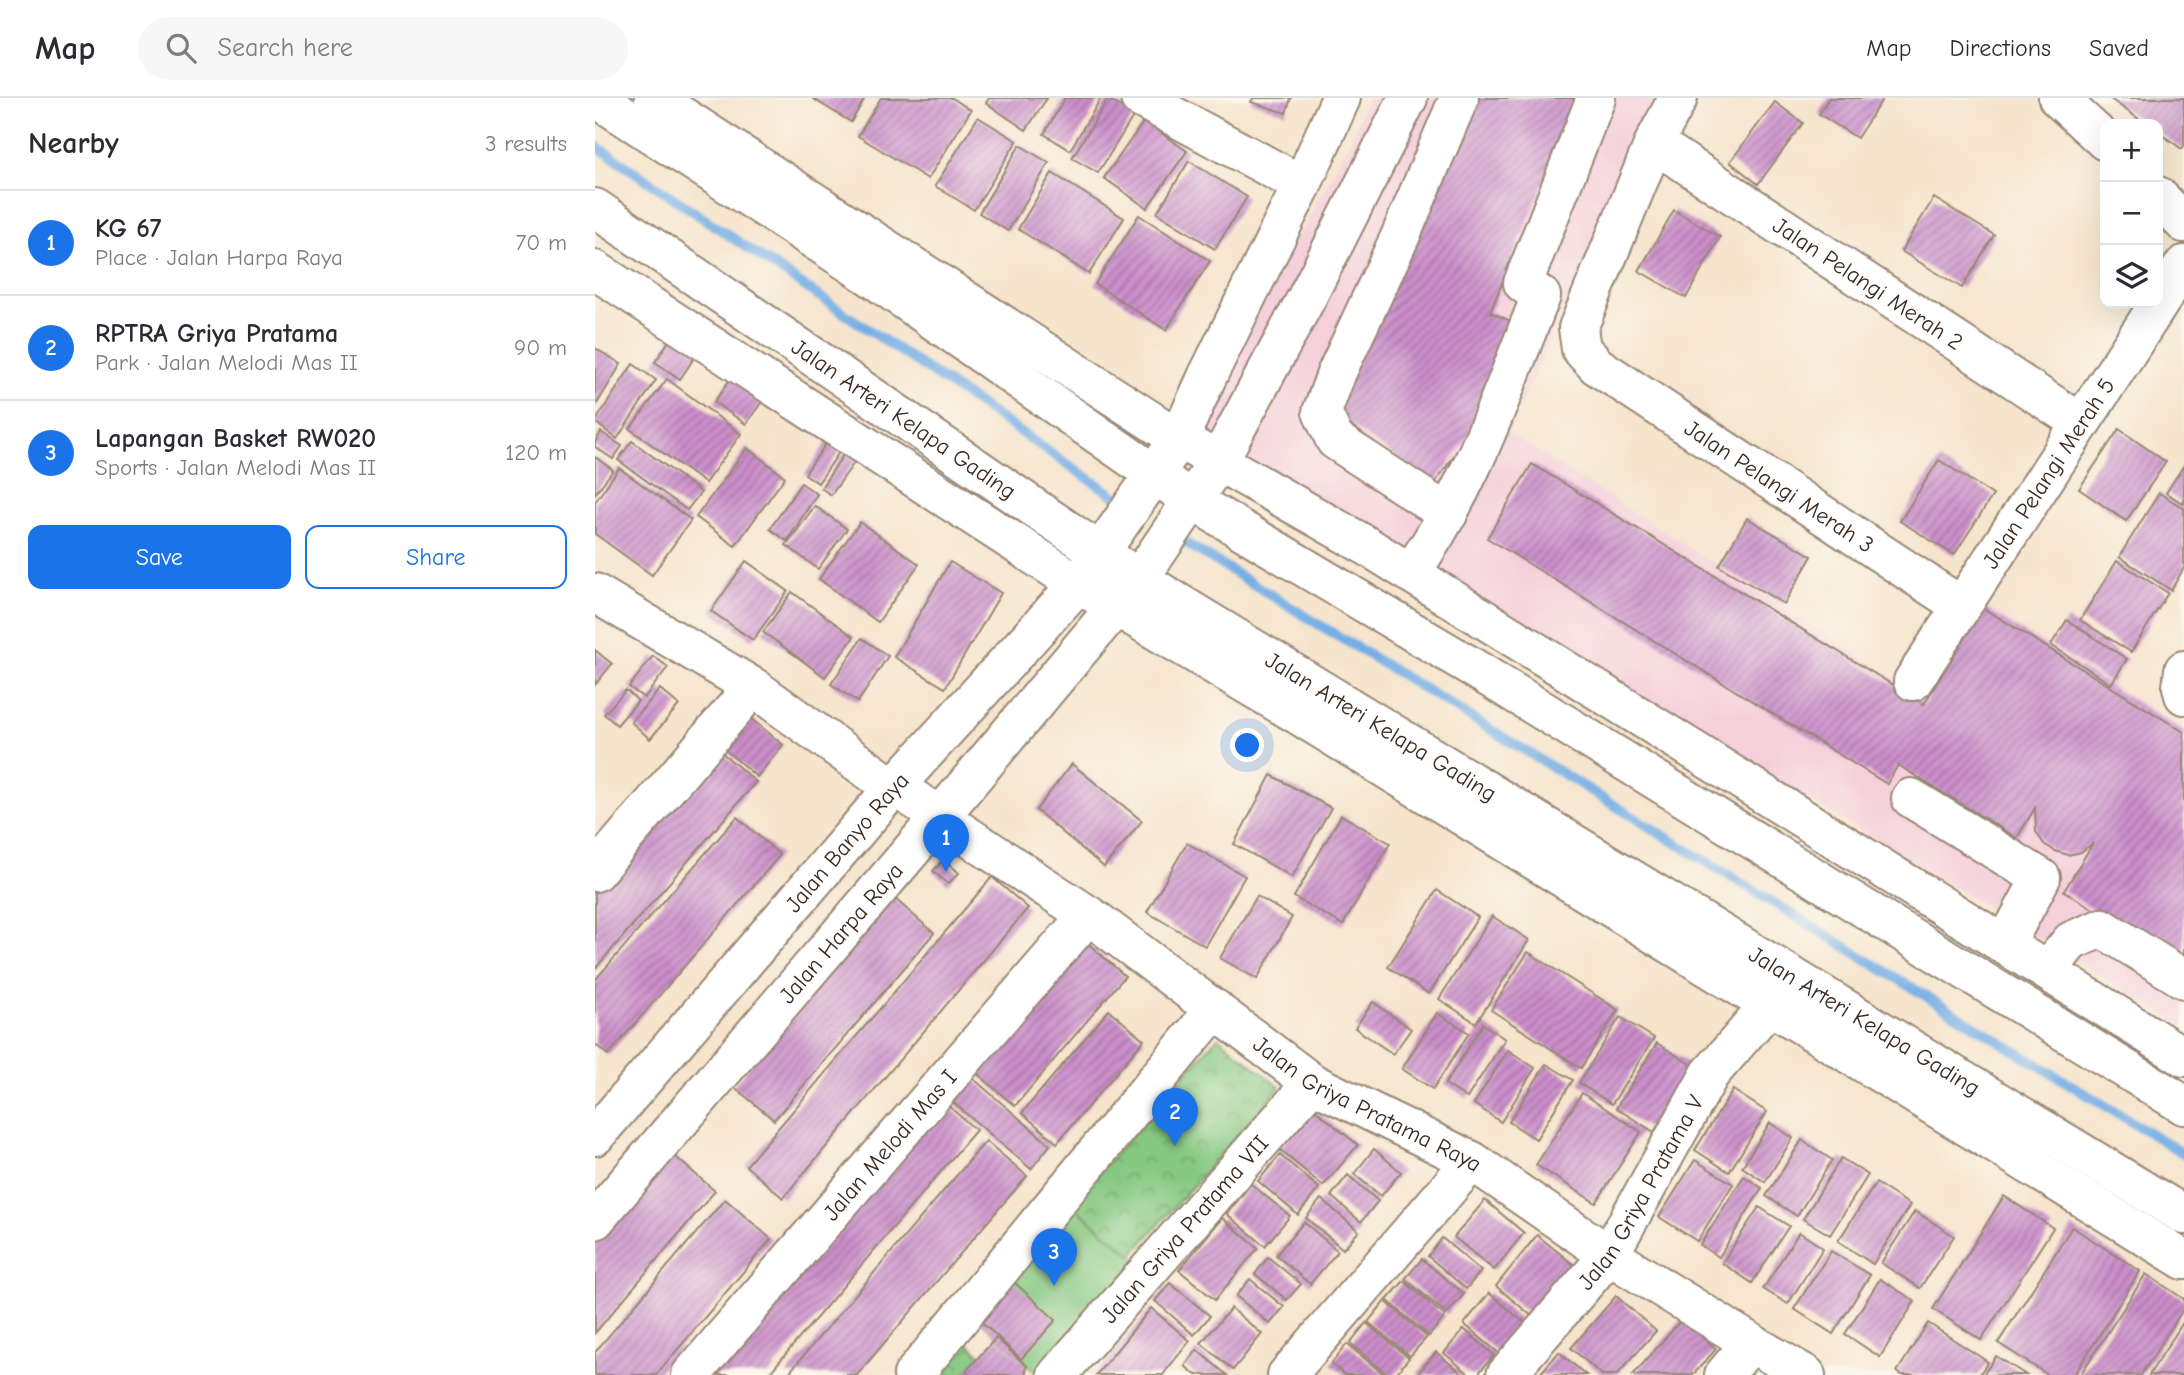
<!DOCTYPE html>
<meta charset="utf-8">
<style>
body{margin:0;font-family:"Comic Neue",sans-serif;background:#f7f7f7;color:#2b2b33}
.controls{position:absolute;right:21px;top:21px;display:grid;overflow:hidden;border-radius:14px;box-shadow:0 7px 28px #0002}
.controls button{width:63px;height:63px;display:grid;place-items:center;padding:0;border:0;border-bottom:2px solid #e1e1e2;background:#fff;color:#2b2b33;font:35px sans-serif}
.you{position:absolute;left:653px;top:648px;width:24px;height:24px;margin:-18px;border:5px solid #fff;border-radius:50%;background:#1a73e8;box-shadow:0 0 0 10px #1a73e833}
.badge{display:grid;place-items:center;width:46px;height:46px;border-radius:50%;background:#1a73e8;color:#fff;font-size:23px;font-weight:700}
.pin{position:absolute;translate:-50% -58px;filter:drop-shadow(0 2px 4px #0008)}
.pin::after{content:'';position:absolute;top:37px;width:24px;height:21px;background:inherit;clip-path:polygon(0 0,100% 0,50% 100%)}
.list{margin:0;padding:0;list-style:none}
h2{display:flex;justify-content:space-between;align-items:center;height:91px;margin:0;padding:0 28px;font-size:30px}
h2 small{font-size:23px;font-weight:400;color:#7c7c81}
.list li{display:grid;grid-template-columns:46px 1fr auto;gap:21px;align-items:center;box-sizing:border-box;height:105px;padding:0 28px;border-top:2px solid #e1e1e2}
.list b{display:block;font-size:26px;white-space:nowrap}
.list p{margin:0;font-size:23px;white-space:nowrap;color:#7c7c81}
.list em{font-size:23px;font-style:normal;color:#7c7c81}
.actions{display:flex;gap:14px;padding:21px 28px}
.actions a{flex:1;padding:16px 0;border:2px solid #1a73e8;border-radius:14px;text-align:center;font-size:24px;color:#1a73e8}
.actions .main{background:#1a73e8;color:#fff}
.icon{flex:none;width:38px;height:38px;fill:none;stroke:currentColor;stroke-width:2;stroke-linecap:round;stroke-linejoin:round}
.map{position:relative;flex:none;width:1589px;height:1277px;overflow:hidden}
header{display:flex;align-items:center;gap:42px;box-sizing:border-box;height:98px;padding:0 35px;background:#fff;border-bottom:2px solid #e1e1e2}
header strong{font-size:33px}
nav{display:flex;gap:38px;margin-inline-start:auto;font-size:24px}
.search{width:490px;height:63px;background:#f7f7f7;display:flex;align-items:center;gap:18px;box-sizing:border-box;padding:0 24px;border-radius:38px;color:#7c7c81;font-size:26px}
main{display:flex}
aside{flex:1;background:#fff}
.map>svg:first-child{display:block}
</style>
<header>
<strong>Map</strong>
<div class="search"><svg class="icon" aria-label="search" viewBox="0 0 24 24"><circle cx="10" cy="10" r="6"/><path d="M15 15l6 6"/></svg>Search here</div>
<nav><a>Map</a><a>Directions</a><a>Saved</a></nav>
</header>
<main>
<aside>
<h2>Nearby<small>3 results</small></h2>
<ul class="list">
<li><span class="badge">1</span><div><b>KG 67</b><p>Place · Jalan Harpa Raya</p></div><em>70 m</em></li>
<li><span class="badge">2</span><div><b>RPTRA Griya Pratama</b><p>Park · Jalan Melodi Mas II</p></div><em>90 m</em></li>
<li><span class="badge">3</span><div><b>Lapangan Basket RW020</b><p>Sports · Jalan Melodi Mas II</p></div><em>120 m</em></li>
</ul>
<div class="actions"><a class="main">Save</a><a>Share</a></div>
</aside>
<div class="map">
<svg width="1589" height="1277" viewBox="0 0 1589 1277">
<defs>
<pattern id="park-crowns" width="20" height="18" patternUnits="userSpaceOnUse" patternTransform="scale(1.75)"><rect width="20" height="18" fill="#85c881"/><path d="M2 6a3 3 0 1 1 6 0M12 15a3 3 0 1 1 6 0" fill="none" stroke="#6ea369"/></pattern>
<pattern id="building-hatch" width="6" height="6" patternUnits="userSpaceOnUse" patternTransform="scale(1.75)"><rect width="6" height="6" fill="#cb8fcb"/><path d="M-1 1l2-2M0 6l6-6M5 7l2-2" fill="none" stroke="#a675a4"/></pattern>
</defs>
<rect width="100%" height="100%" fill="#fbf7ec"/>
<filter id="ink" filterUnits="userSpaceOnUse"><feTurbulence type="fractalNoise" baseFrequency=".0143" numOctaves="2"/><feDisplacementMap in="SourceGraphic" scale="14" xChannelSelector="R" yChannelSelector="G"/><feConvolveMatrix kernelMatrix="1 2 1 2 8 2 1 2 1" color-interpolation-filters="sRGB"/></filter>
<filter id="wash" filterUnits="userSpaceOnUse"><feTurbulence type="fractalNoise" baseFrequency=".00686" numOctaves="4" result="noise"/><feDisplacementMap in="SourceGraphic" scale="28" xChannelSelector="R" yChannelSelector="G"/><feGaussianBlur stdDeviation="1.57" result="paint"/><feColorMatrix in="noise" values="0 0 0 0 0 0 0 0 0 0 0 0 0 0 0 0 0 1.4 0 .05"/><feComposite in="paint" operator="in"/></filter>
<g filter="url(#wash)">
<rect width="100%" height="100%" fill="#f6e4cc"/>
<polygon fill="#f5cfda" points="771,0 1064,0 913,335 1321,594 1382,503 1589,631 1589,928 601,332 761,31"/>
<polygon fill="#85c881" stroke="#607950" stroke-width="2" points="474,1104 543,1162 442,1275 376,1214"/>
<g fill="url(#park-crowns)" stroke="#607950" stroke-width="2">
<polygon points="623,939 685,989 537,1157 476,1106"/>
<polygon points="366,1239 386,1257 371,1274 374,1277 335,1277"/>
</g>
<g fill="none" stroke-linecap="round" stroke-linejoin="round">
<g stroke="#74aee5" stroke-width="10">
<polyline points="0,47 530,405"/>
<polyline points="581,439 1589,1056"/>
</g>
</g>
<g id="blocks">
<g fill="url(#building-hatch)">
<polygon points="217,0 270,0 256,24"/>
<polygon points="286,0 357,0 376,12 333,81 263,38"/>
<polygon points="394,0 452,0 431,32 391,5"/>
<polygon points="470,0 506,0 475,52 449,36"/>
<polygon points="658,0 696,0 691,15 656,4"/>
<polygon points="873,0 984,0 895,214 927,228 887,318 839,386 741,317"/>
<polygon points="1234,0 1288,0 1262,40 1224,16"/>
<polygon points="1514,0 1589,0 1589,48 1587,51 1563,34 1563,26 1551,26"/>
<polygon points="513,1 539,17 503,75 477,60"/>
<polygon points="1180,4 1208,25 1163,86 1135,64"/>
<polygon points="383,19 422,43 379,112 340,88"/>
<polygon points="549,23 592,53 552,110 509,80"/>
<polygon points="425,47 454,65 413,133 384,115"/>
<polygon points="594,63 652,99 620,151 562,115"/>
<polygon points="457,75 529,120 494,176 423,131"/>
<polygon points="1339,100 1399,137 1367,190 1306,153"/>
<polygon points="1079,112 1125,139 1091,200 1044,173"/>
<polygon points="544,117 615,163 571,232 500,186"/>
<polygon points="78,237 103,254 85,281 60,264"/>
<polygon points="0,250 26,266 0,309"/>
<polygon points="38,266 61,282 22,341 0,324"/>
<polygon points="139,276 171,298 151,326 119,304"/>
<polygon points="72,281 146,336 110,385 35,331"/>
<polygon points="1524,331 1571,364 1531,423 1484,391"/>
<polygon points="6,334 27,348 18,361 0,349 0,344"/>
<polygon points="234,341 247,350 223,385 210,376"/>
<polygon points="37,343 106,394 92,412 23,362"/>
<polygon points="152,350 190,379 140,448 101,419"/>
<polygon points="250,354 261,362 236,397 226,390"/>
<polygon points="0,359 18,372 0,396"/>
<polygon points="1344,362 1398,397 1359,457 1305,423"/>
<polygon points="937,366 1329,606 1388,510 1589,634 1589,867 1469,793 1498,745 1486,754 1473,757 1460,753 1449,746 1441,734 1440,710 1422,740 1303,667 1292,686 892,440"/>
<polygon points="1589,367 1589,406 1571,395"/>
<polygon points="24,370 96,422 57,477 0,436 0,404"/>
<polygon points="206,385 222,396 192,443 175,431"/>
<polygon points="1564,395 1589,410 1589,470 1576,492 1524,459"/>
<polygon points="220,408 252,431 223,471 191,447"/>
<polygon points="1152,420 1217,458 1189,506 1124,468"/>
<polygon points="265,424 324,466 283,524 224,481"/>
<polygon points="151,463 193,493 158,542 116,513"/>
<polygon points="1522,463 1573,495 1536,554 1485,522"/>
<polygon points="355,464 406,495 350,590 299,559"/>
<polygon points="197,494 259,539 230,579 168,534"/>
<polygon points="1472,522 1532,561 1516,586 1456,547"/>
<polygon points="267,540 293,558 263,604 236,586"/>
<polygon points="0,552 17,566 0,587"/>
<polygon points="58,558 73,569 49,600 34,589"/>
<polygon points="65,591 84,607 55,641 36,624"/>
<polygon points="31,592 43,603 22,627 9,616"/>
<polygon points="154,619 188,647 162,679 128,650"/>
<polygon points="118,647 161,684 0,871 0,784"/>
<polygon points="477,666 547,723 509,769 441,712"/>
<polygon points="676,677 736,710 697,779 639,746"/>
<polygon points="746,717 795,745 748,827 699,799"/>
<polygon points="142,719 185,757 13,957 0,946 0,882"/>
<polygon points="592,745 650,778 610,848 552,814"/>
<polygon points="349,761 364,775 353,786 338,773"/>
<polygon points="397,779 433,810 188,1100 151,1068"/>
<polygon points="842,792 883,819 834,896 793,869"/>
<polygon points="662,798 697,819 662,881 625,860"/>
<polygon points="298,799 339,835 179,1022 138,988"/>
<polygon points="897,818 934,842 881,925 844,901"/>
<polygon points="488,841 530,878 420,1008 377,971"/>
<polygon points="933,854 1023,912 986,970 896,912"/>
<polygon points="778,904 816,931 798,956 760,930"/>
<polygon points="514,912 549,942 462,1045 427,1015"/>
<polygon points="842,915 874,935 838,991 807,971"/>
<polygon points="1025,919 1059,940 1017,1006 984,985"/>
<polygon points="888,926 910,941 872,1000 850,986"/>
<polygon points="1062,945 1100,969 1059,1034 1021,1010"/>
<polygon points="913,952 940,970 906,1024 879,1006"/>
<polygon points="951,966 978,982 941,1041 914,1024"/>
<polygon points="373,976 455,1047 436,1071 353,1000"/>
<polygon points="1138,992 1172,1014 1134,1074 1100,1052"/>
<polygon points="987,995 1046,1034 1001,1105 941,1067"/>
<polygon points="342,998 381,1032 173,1277 105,1277"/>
<polygon points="718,1010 763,1047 728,1088 684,1051"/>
<polygon points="1175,1025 1198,1040 1170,1084 1147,1069"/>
<polygon points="1207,1042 1237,1062 1202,1118 1171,1098"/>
<polygon points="391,1043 432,1078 406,1108 262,1277 192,1277"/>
<polygon points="779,1051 806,1074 786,1098 759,1076"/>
<polygon points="75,1054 120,1093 0,1235 0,1142"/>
<polygon points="685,1057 724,1090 703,1117 663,1083"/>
<polygon points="1246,1060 1273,1077 1235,1137 1208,1121"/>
<polygon points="1100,1062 1138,1086 1102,1143 1064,1119"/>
<polygon points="753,1077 783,1103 766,1124 736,1098"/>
<polygon points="1149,1078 1167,1090 1124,1159 1105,1147"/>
<polygon points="1281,1085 1315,1107 1278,1166 1243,1143"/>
<polygon points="656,1086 695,1118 670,1148 632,1116"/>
<polygon points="1409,1098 1458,1130 1386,1242 1338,1211"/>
<polygon points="130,1101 176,1141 61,1277 0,1277 0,1254"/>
<polygon points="726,1101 764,1133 748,1151 711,1120"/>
<polygon points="890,1102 929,1135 899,1172 859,1139"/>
<polygon points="1164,1109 1194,1128 1157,1185 1127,1165"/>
<polygon points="1320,1113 1359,1138 1325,1190 1286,1165"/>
<polygon points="627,1120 663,1150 620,1202 584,1172"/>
<polygon points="709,1124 743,1153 715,1186 681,1157"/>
<polygon points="1477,1129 1545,1173 1479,1277 1453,1277 1403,1245"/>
<polygon points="1204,1134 1228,1150 1193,1206 1168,1191"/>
<polygon points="942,1137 980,1168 938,1219 901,1188"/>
<polygon points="847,1140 886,1173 871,1191 833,1158"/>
<polygon points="1236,1153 1275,1177 1238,1236 1199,1211"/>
<polygon points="673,1159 706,1186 692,1202 660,1176"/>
<polygon points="827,1161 869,1196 852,1216 810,1181"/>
<polygon points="410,1176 461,1222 426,1261 376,1214"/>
<polygon points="1551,1176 1589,1201 1589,1210 1546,1277 1485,1277"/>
<polygon points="655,1181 689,1209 675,1226 641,1198"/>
<polygon points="1285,1181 1320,1203 1285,1259 1250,1236"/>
<polygon points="809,1183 850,1218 834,1238 792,1202"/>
<polygon points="575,1185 615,1218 599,1237 560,1203"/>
<polygon points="894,1195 931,1226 906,1257 869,1226"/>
<polygon points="1021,1198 1061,1233 1022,1277 1007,1277 976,1250"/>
<polygon points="790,1203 832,1239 815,1258 773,1224"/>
<polygon points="556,1210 595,1243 573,1270 568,1277 501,1277"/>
<polygon points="636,1210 667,1236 638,1272 606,1245"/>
<polygon points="1087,1221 1121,1251 1098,1277 1038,1277"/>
<polygon points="1589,1223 1589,1277 1554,1277"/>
<polygon points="771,1225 814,1260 800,1277 793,1277 755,1245"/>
<polygon points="1333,1225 1393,1264 1384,1277 1307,1277 1302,1274"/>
<polygon points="869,1231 899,1257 882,1277 875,1277 849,1255"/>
<polygon points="401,1240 432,1268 430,1277 375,1277 371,1273"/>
<polygon points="752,1246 790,1277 750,1277 736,1266"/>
<polygon points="602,1252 632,1277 601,1277 590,1268"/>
<polygon points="841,1254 869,1277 822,1277"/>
<polygon points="964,1254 991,1277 944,1277"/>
<polygon points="1401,1258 1431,1277 1388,1277"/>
</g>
</g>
</g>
<g filter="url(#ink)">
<use href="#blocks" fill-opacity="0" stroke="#988775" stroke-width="2"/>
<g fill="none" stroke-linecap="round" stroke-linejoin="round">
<g stroke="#988775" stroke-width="42">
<g id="minor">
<polyline points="1,0 272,176 598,403 872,566 1589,1007"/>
<polyline points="59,0 584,341 772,448 1589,959"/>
<polyline points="545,0 707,87"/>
<path id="s1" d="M1083 0 1059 45 983 230 986 251 1002 268 1366 508"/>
<polyline points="1463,0 1510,43"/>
<path id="s2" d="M1059 45 1486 325"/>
<polyline points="1563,98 1589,125"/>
<path id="s3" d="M0 110 544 481 1589 1117"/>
<polyline points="0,172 483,486 700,615 1589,1162"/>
<polyline points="853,416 740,342 727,314 741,276 805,139 864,0"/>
<path d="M815 475C875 394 908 291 946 198L928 185 1001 0"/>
<path id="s4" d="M0 495 158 589 283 679 346 718 362 731 502 823 717 985 877 1063 1014 1157 1156 1245 1211 1277"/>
<polyline points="1589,572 1587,589 1589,597"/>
<path id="s5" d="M1318 583 1589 167"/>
<polyline points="1316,700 1446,780 1410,847"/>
<polyline points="0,774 158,589"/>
<polyline points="1452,873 1476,843 1507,830 1589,881"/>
<path id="s6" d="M0 1038 299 689 483 486 584 341 612 279 707 87 746 0"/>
<path id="s7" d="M0 1122 316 753 544 481 623 364 711 201 813 0"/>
<path id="s8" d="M96 1277 493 817"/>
<polyline points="318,1277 620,911"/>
<path id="s9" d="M462 1277 717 985"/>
<polyline points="692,1277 877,1063"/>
<path id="s10" d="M911 1277 1014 1157 1115 976 1174 908"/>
<polyline points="1129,1277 1156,1245"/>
</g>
</g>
<use href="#minor" stroke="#fff" stroke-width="38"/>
</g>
</g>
<g text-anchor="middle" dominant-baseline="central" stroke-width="7" stroke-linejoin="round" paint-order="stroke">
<g font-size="23" fill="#3b2a1e" stroke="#fbf7ec">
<text stroke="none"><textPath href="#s2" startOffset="256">Jalan Pelangi Merah 2</textPath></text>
<text stroke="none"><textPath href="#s3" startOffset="374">Jalan Arteri Kelapa Gading</textPath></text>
<text stroke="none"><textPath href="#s5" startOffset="248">Jalan Pelangi Merah 5</textPath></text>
<text stroke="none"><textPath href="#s1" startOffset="514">Jalan Pelangi Merah 3</textPath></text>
<text stroke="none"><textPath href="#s3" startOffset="942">Jalan Arteri Kelapa Gading</textPath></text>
<text stroke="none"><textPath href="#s6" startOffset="387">Jalan Banyo Raya</textPath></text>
<text stroke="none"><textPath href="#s7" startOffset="378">Jalan Harpa Raya</textPath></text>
<text stroke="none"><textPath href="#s3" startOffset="1508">Jalan Arteri Kelapa Gading</textPath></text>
<text stroke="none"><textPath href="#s4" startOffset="928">Jalan Griya Pratama Raya</textPath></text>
<text stroke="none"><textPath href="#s8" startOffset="304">Jalan Melodi Mas I</textPath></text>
<text stroke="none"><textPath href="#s10" startOffset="228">Jalan Griya Pratama V</textPath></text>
<text stroke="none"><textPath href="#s9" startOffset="194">Jalan Griya Pratama VII</textPath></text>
</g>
</g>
</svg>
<div class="controls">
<button>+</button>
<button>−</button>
<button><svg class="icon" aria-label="layers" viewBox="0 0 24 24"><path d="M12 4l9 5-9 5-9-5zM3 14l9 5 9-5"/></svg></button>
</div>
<div class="you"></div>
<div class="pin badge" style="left:351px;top:774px">1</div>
<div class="pin badge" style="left:580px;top:1048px">2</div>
<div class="pin badge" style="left:459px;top:1188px">3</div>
</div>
</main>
